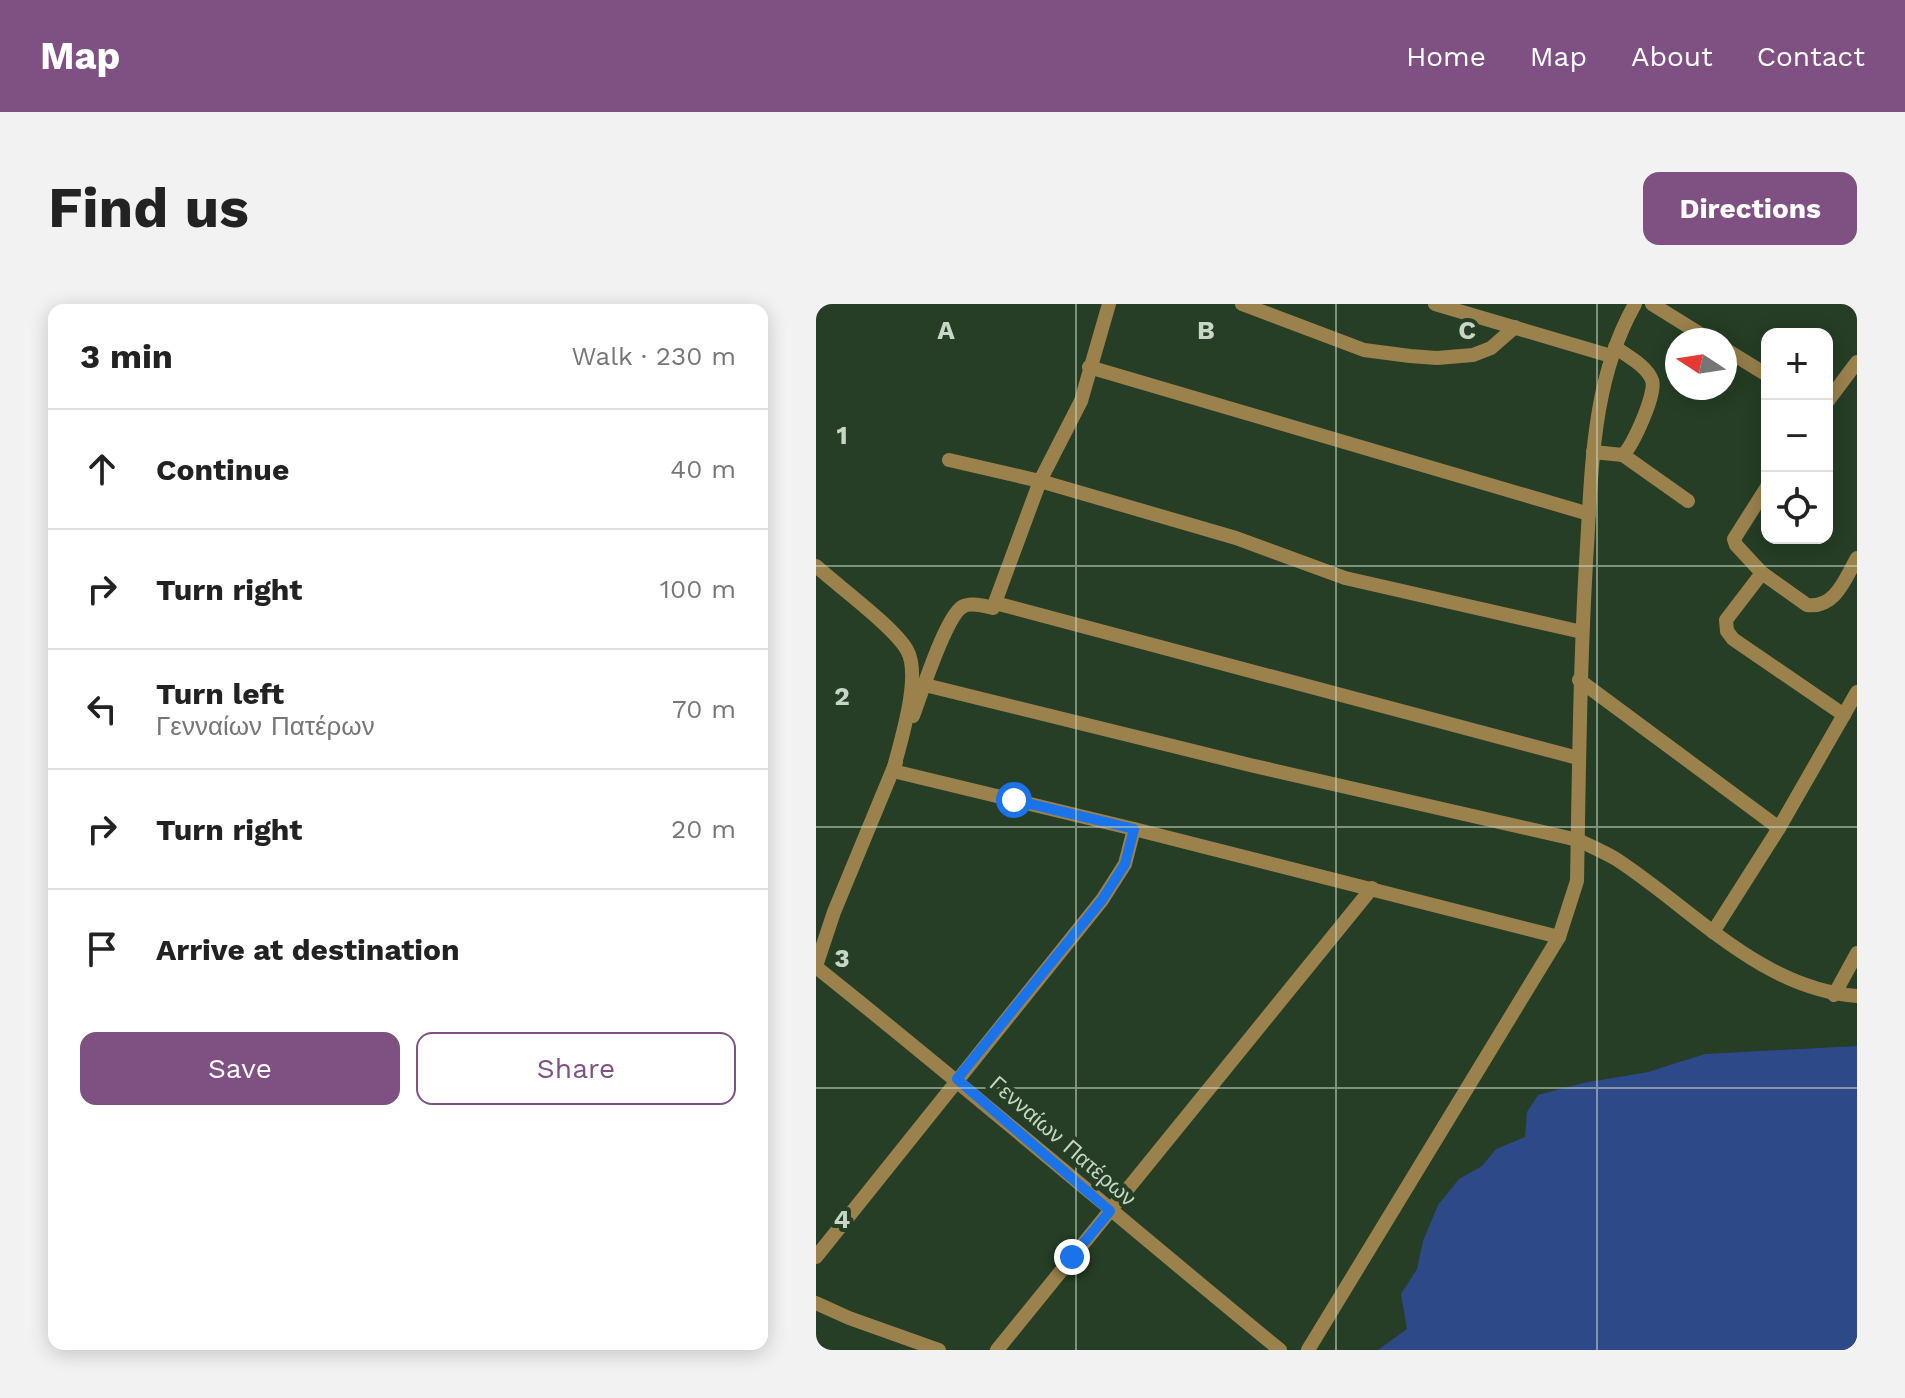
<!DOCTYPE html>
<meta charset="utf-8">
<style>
body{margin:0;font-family:"Work Sans",sans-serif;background:#f2f2f2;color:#222}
.controls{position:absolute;right:24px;top:24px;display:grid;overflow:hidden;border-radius:16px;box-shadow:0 4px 20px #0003}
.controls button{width:72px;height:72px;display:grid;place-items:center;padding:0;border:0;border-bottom:2px solid #e0e0e0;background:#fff;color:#222;font:40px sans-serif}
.compass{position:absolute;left:849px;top:24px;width:72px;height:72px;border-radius:50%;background:#fff;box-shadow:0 4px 20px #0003;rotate:282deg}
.stop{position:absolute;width:24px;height:24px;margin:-18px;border:6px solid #1a73e8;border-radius:50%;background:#fff}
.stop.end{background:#1a73e8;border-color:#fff;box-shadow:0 2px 8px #0008}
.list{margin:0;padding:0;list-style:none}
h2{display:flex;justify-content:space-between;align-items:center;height:104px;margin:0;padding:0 32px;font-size:34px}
h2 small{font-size:26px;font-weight:400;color:#767676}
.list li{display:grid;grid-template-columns:52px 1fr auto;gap:24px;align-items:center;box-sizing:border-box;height:120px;padding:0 32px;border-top:2px solid #e0e0e0}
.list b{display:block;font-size:30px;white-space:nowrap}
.list p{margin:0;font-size:26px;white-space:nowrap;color:#767676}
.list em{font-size:26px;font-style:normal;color:#767676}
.actions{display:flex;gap:16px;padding:24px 32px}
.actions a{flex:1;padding:18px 0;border:2px solid #7e5182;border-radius:16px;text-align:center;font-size:28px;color:#7e5182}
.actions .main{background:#7e5182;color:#fff}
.icon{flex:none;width:44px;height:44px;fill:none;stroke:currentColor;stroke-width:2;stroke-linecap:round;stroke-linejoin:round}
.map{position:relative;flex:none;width:1041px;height:1046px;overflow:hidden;border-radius:16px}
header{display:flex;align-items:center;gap:48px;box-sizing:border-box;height:112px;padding:0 40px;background:#7e5182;color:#fff}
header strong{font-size:38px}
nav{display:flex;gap:44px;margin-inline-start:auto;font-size:28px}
.intro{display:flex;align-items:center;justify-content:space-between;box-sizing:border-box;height:192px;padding:0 48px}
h1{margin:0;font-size:56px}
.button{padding:20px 36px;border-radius:16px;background:#7e5182;color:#fff;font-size:28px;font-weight:700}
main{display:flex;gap:48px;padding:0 48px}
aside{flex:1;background:#fff;border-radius:16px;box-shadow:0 4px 20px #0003}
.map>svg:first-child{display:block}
</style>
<header>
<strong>Map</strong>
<nav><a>Home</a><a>Map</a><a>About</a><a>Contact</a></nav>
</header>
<div class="intro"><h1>Find us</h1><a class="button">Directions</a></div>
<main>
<aside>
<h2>3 min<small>Walk · 230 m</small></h2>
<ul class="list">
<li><svg class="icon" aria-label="ahead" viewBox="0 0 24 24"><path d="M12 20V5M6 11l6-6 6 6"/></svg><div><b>Continue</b></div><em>40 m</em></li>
<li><svg class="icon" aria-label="right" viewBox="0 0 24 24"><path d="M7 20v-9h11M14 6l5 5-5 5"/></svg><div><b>Turn right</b></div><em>100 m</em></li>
<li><svg class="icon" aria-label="left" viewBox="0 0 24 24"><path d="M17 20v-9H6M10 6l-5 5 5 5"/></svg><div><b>Turn left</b><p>Γενναίων Πατέρων</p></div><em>70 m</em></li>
<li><svg class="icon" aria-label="right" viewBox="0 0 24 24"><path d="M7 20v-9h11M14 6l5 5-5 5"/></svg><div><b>Turn right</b></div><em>20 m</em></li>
<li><svg class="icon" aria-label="arrive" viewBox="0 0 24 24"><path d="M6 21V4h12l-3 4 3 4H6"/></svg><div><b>Arrive at destination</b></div></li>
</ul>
<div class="actions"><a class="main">Save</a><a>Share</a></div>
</aside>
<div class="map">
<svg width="1041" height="1046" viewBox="0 0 1041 1046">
<rect width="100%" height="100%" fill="#253e25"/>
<polygon fill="#2e4988" points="1041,742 1041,1046 562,1046 591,1025 585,990 601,965 607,937 622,901 643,875 666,862 680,845 709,833 711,808 722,791 767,779 832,768 889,750"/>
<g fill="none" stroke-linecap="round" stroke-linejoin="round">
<g stroke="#9b824d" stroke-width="14">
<polyline points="426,0 548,46 594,52 621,54 657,51 675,44 699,23"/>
<polyline points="619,0 795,52"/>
<polyline points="836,0 894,36"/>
<polyline points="909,45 951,71"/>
<polyline points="273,63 773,210"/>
<polyline points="1011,98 1041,58"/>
<path d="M777 148 807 151C817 141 841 89 836 76 830 61 811 52 799 43"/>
<polyline points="807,151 872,197"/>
<polyline points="133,156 224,177 420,234 529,274 766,328"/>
<polyline points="951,183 918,235 920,241 946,269 910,316 911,327 917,335 1028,411"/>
<path d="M0 262C22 282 78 323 91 346 106 372 84 439 77 467L318 525 743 633"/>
<path d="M946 269 991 301C1019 305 1029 275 1041 254"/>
<polyline points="179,299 762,454"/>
<polyline points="763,376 963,524"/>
<path d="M109 381 434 461 762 536C774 542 788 548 800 555 877 605 945 685 1041 692"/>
<path d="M97 412C105 391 129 314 146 303 154 298 169 302 177 304L224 177 265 97 293 0"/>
<polyline points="897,628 963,524 1041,388"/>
<polyline points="0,662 18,608 80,458"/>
<path d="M0 663C157 788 309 919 464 1046"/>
<polyline points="1018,691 1041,649"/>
<polyline points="0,953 286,596 309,560 318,525"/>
<polyline points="0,999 33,1014 123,1046"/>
<polyline points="181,1046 556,584"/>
<path d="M492 1046 743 633 761 577C763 465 764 354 771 242 776 159 777 74 819 0"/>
</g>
</g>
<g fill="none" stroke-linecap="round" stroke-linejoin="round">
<polyline stroke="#1a73e8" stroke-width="10" points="198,496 318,525 309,560 286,596 141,775 294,907 256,953"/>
</g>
<path fill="none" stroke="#c7d6c7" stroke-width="2" stroke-opacity="0.55" d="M260 0V1046M520 0V1046M781 0V1046M0 262H1041M0 523H1041M0 784H1041"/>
<g text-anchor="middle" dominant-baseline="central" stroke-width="8" stroke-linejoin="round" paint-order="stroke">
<g font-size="22" fill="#c7d6c7" stroke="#253e25">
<text transform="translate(247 837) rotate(41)">Γενναίων Πατέρων</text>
</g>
</g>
<g font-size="26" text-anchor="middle" font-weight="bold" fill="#c7d6c7" stroke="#253e25" stroke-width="8" stroke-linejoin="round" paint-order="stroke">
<text x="130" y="35">A</text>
<text x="390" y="35">B</text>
<text x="651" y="35">C</text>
<text x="26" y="140">1</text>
<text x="26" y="401">2</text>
<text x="26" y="663">3</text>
<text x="26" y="924">4</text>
</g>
</svg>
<div class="controls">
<button>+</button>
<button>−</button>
<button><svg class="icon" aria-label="locate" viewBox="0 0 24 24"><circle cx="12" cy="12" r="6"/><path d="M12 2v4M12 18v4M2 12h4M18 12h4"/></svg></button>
</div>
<svg class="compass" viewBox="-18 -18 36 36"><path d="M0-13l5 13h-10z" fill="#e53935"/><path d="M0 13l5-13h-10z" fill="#767676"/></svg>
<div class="stop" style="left:198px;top:496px"></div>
<div class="stop end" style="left:256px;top:953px"></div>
</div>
</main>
